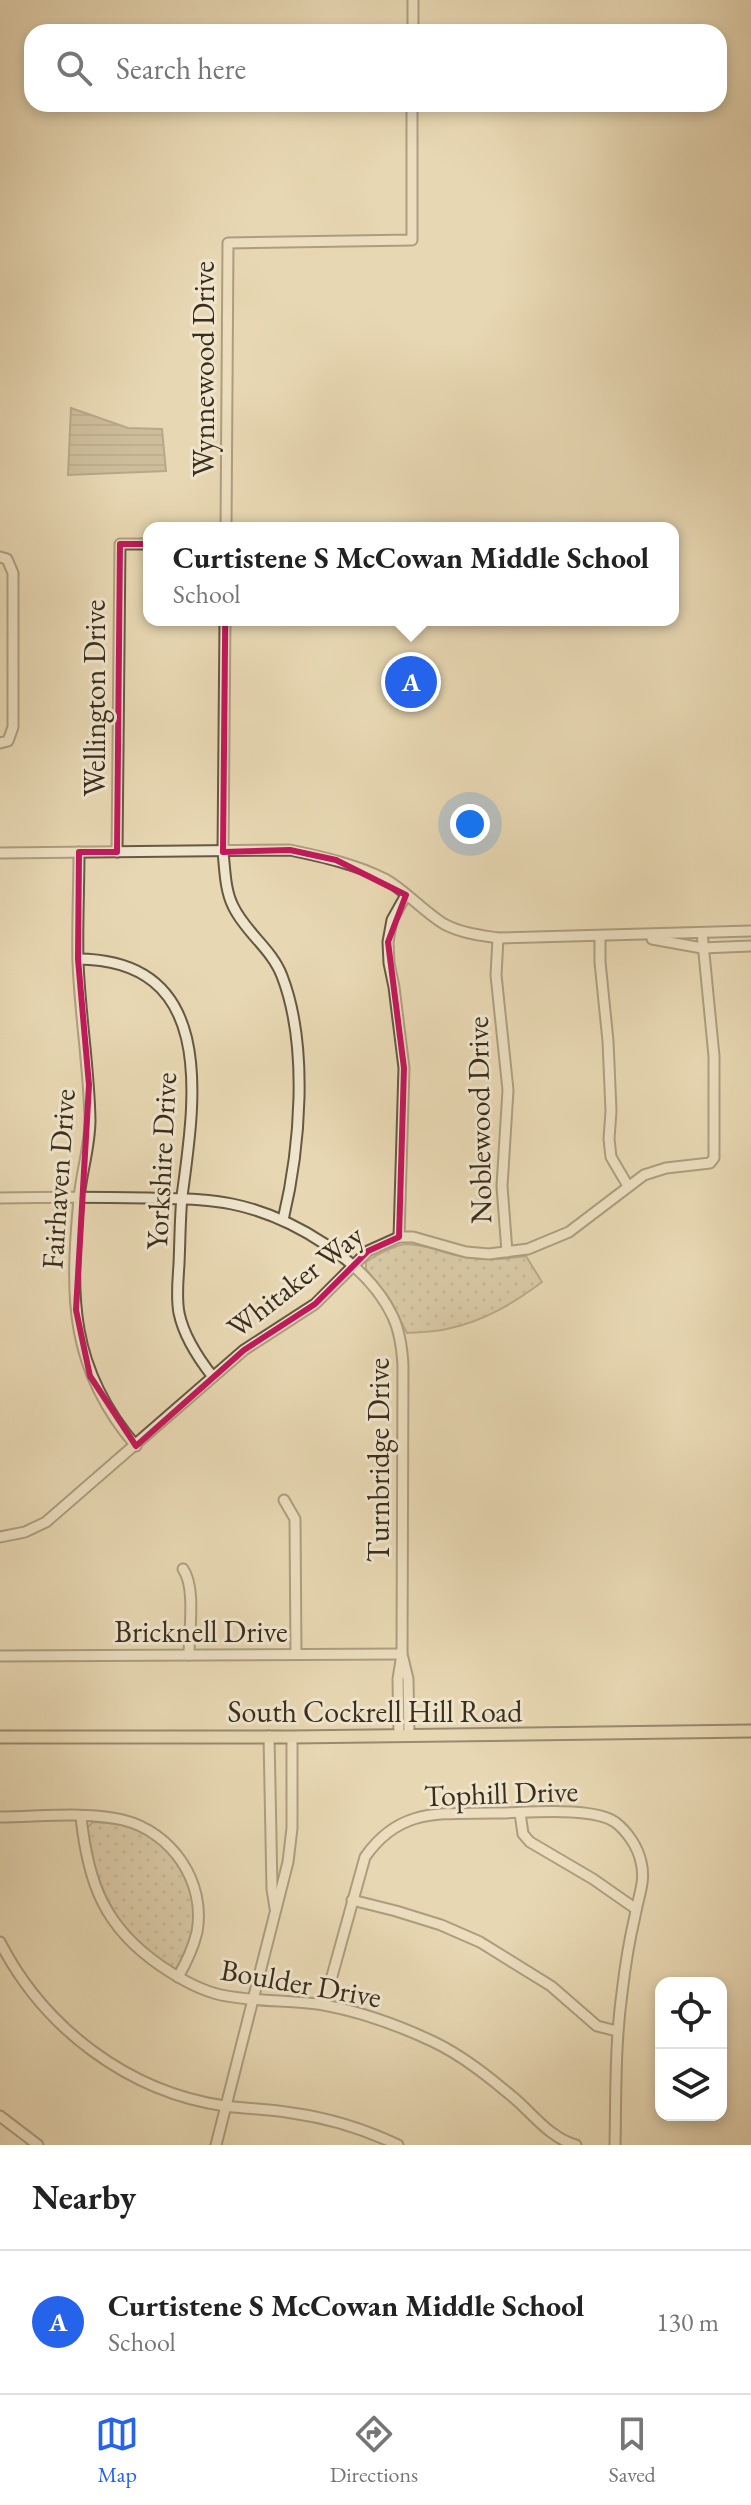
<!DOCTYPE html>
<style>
body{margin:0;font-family:"EB Garamond",serif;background:#f2f2f2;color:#222}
.controls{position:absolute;right:24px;bottom:24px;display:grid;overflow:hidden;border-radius:16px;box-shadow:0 4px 12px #0003}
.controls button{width:72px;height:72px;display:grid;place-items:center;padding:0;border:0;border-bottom:2px solid #e0e0e0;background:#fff;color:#222;font:40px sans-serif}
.you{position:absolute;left:470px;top:824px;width:28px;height:28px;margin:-20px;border:6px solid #fff;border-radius:50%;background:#1a73e8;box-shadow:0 0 0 12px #1a73e833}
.badge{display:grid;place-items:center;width:52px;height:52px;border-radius:50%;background:#2563eb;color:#fff;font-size:26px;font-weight:700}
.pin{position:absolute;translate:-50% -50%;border:4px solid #fff;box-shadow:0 2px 8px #0006}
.popup{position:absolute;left:143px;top:522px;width:536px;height:104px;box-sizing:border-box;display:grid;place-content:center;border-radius:16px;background:#fff;filter:drop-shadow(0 2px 6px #0005);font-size:26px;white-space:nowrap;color:#767676}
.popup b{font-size:30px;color:#222}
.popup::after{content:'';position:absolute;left:50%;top:100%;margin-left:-16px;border:16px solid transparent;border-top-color:#fff}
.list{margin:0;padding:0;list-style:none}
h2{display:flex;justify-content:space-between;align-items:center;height:104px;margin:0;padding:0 32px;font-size:34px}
h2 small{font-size:26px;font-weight:400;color:#767676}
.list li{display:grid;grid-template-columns:52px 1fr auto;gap:24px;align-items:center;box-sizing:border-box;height:144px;padding:0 32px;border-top:2px solid #e0e0e0}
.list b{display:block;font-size:30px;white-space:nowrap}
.list p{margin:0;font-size:26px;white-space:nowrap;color:#767676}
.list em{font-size:26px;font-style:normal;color:#767676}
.icon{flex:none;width:44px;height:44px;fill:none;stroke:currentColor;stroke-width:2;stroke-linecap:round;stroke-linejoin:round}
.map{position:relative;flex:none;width:751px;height:2145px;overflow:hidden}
.search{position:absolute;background:#fff;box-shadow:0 4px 12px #0003;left:24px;right:24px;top:24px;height:88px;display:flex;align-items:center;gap:20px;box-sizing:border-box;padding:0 28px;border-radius:24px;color:#767676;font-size:30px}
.sheet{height:248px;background:#fff}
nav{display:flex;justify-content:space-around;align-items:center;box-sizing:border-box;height:112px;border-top:2px solid #e0e0e0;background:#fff;font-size:22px;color:#767676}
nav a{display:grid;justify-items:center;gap:4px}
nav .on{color:#2563eb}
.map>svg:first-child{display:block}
</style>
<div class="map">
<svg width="751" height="2145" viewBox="0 0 751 2145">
<defs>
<pattern id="park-dots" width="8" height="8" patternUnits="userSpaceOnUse" patternTransform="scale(2)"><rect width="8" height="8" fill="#caba99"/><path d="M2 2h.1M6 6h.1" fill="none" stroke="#a5987c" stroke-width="1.8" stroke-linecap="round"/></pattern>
<pattern id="water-rules" width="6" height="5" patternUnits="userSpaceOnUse" patternTransform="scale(2)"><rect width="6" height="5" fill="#ad9d7f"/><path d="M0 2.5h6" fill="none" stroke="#8e8067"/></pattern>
</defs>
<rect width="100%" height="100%" fill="#e7d7b2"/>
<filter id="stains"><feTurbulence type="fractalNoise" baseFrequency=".0025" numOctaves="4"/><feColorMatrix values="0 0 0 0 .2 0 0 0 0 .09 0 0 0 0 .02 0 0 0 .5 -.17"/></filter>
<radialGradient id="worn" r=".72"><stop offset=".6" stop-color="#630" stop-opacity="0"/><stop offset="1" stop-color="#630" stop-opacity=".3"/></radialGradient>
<g fill="url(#park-dots)" stroke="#82745b" stroke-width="2">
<path d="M405 1244C424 1244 438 1251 455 1255 479 1261 502 1260 526 1256L542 1282C514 1303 486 1320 451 1328 437 1332 421 1332 407 1333L389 1298 366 1269V1262C379 1253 390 1247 405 1244Z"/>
<path d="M93 1822C110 1823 126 1824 141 1831 189 1856 212 1924 176 1969 166 1966 159 1959 150 1953 111 1921 93 1877 87 1828Z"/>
</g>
<polygon fill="url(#water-rules)" stroke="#7f7058" stroke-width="2" points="71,408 128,428 162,429 166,471 68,475"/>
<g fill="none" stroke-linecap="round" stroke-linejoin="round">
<g stroke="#665842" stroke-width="13">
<g id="minor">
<polyline points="413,32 413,0"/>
<polyline points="226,528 228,243 412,240 412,104"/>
<polyline points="0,557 7,559 13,573 13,727 8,741 0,743"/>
<path d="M225 620 223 852C225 870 225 890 233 906 245 932 272 949 282 976 309 1046 300 1149 283 1220"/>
<path d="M79 852C79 889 77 926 78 962 80 1015 89 1067 90 1120 90 1147 81 1173 79 1199 70 1296 69 1368 136 1446"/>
<polyline points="117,852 120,544 149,544"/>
<path d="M0 853 290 850C323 857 355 864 385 879 406 891 423 911 444 924 461 933 479 935 498 938L751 931"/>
<polyline points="600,937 600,962 608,1041 611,1111 609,1139 611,1157 628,1186"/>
<polyline points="498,938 496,975 508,1090 502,1186 507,1252"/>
<polyline points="652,939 702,948 751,946"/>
<path d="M78 959C218 960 195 1100 182 1196 180 1218 180 1241 179 1264 178 1280 176 1297 179 1313 184 1337 198 1358 213 1377"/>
<path d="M0 1198C49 1197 98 1197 147 1198 176 1199 204 1198 232 1204 291 1216 367 1261 393 1317 400 1332 402 1348 403 1365L402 1654 398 1679 399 1735"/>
<polyline points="399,1237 404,1068 394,987 389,963 388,942 392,920 406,895"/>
<polyline points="284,1500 295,1519 296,1654"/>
<polyline points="0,1537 25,1532 46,1522 244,1350 315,1304 368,1251 399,1237 413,1237 466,1252 489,1254 528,1249 569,1232 644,1175 666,1168 710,1163 714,1158 714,1056 702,933"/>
<path d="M183 1569C196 1587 189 1632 189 1655"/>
<polyline points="0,1656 402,1654"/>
<polyline points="403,1658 408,1679 409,1735"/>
<polyline points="269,1736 272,1889 275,1908"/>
<polyline points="520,1813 523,1834 530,1842 593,1879 636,1909"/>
<path d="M0 1817C38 1817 86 1811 123 1820 172 1832 206 1882 197 1932 193 1949 186 1963 178 1977"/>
<path d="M81 1817C88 1883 104 1927 161 1966 180 1979 199 1990 221 1995 255 2002 290 2000 324 2005 362 2012 400 2026 434 2042 463 2056 489 2077 514 2098 534 2115 550 2138 576 2145"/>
<polyline points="352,1900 396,1911 441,1925 480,1942 551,1986 597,2026 617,2031"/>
<path d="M0 1942C44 2028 128 2092 225 2106 247 2109 270 2109 292 2113 329 2118 364 2129 398 2145"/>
<path d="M324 2005 365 1857C400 1807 440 1814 495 1813 524 1813 592 1806 615 1822 627 1831 638 1847 641 1862 646 1881 638 1897 635 1916 629 1941 625 1967 622 1993 615 2044 616 2094 615 2145"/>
<polyline points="0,2116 38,2145"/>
<polyline points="216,2145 288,1862 292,1828 292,1737"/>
</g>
</g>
<g stroke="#3b2d1d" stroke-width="15">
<polyline id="major" points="0,1737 292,1737 751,1731"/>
</g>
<use href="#minor" stroke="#efe5cd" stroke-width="9"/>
<use href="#major" stroke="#e7d7b2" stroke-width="11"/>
</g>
<path d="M0 0H751V2145H0ZM120 544H226L223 852 290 850 336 860 406 895 388 942 404 1068 399 1237 368 1251 315 1304 244 1350 136 1446 90 1376 76 1310 89 1085 78 959 79 852H117Z" fill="#e7d7b2" fill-opacity=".55" fill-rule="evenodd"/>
<path fill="none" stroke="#c2185b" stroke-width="6" stroke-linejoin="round" d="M120 544H226L223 852 290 850 336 860 406 895 388 942 404 1068 399 1237 368 1251 315 1304 244 1350 136 1446 90 1376 76 1310 89 1085 78 959 79 852H117Z"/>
<g text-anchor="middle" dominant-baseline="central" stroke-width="6" stroke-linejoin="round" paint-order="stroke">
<g font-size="30" fill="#3b2d1d" stroke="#efe5cd">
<text transform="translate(203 369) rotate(-90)">Wynnewood Drive</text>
<text transform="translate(94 698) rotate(-90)">Wellington Drive</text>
<text transform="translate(479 1120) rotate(-91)">Noblewood Drive</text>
<text transform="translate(161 1161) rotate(-87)">Yorkshire Drive</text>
<text transform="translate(58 1179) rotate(-86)">Fairhaven Drive</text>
<text transform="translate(295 1281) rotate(-38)">Whitaker Way</text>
<text transform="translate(378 1460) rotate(-90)">Turnbridge Drive</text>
<text x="201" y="1631">Bricknell Drive</text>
<text x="375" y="1711">South Cockrell Hill Road</text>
<text transform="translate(501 1793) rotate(-2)">Tophill Drive</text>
<text transform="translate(301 1983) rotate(10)">Boulder Drive</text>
</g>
</g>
<rect width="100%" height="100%" filter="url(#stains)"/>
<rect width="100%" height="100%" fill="url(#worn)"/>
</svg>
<div class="controls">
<button><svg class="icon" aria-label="locate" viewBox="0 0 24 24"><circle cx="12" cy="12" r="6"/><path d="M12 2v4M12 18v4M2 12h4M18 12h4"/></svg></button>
<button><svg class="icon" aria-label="layers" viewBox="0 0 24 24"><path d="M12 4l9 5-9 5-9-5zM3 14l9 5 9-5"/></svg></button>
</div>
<div class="you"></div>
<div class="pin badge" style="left:411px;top:682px">A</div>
<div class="popup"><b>Curtistene S McCowan Middle School</b>School</div>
<div class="search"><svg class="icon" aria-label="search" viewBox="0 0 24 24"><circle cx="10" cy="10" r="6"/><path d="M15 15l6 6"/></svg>Search here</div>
</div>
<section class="sheet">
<h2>Nearby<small></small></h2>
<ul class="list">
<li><span class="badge">A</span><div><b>Curtistene S McCowan Middle School</b><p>School</p></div><em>130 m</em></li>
</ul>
</section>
<nav>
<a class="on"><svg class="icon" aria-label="map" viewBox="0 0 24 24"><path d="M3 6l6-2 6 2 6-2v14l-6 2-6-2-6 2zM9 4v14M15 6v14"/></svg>Map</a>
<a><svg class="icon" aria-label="directions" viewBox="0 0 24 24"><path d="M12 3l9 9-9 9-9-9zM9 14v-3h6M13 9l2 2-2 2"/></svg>Directions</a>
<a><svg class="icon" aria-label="saved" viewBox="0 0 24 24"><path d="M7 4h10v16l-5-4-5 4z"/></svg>Saved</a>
</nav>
